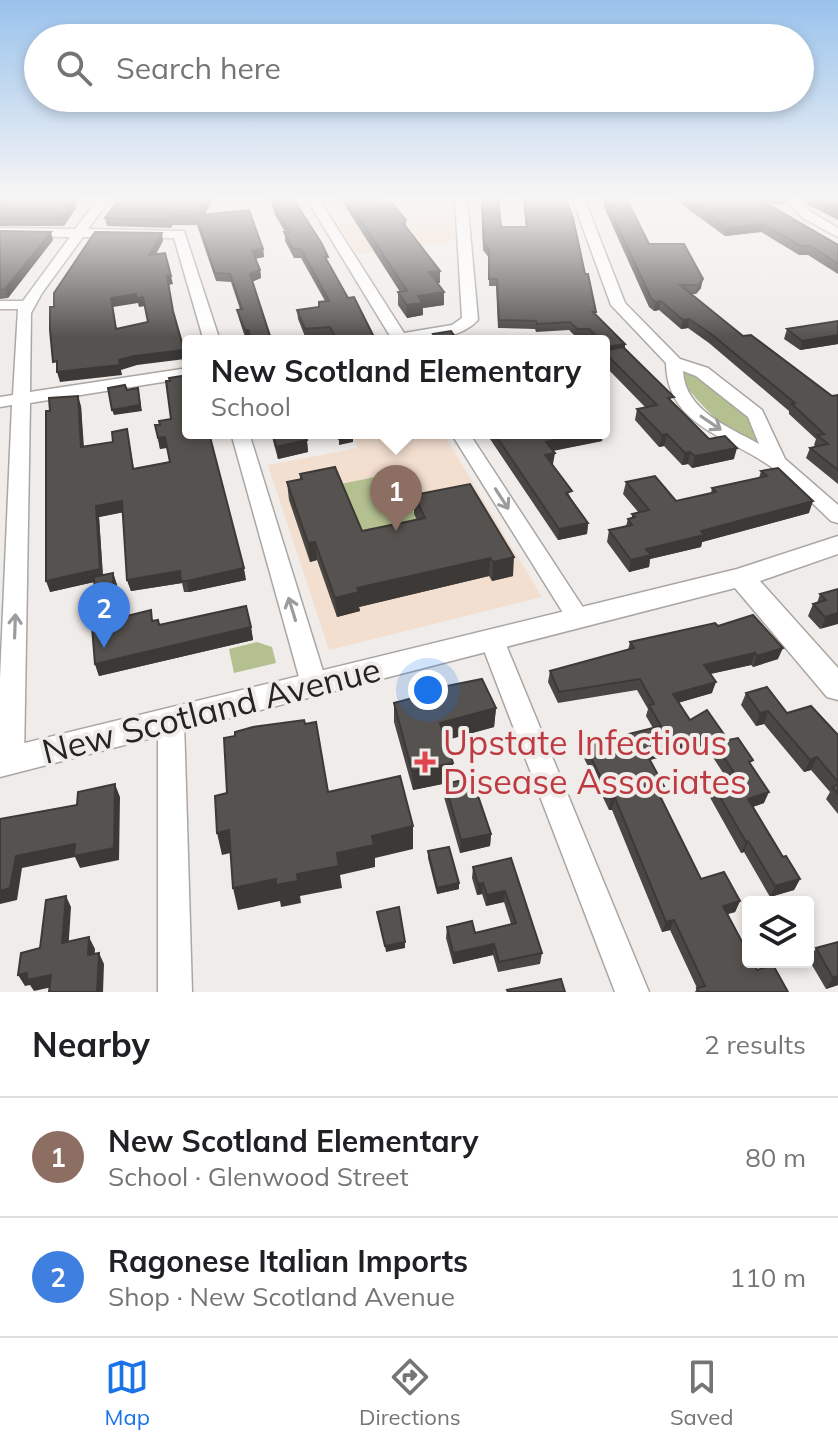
<!DOCTYPE html>
<meta charset="utf-8">
<style>
body{margin:0;font-family:Mulish,sans-serif;background:#f6f6f6;color:#202124}
.controls{position:absolute;right:24px;bottom:24px;display:grid;overflow:hidden;border-radius:8px;box-shadow:0 4px 12px #0003}
.controls button{width:72px;height:72px;display:grid;place-items:center;padding:0;border:0;border-bottom:2px solid #e0e0e0;background:#fff;color:#202124;font:40px sans-serif}
.you{position:absolute;left:428px;top:690px;width:28px;height:28px;margin:-20px;border:6px solid #fff;border-radius:50%;background:#1a73e8;box-shadow:0 0 0 12px #1a73e833}
.badge{display:grid;place-items:center;width:52px;height:52px;border-radius:50%;background:#1a73e8;color:#fff;font-size:26px;font-weight:700}
.pin{position:absolute;translate:-50% -66px;filter:drop-shadow(0 2px 4px #0008)}
.pin::after{content:'';position:absolute;top:42px;width:28px;height:24px;background:inherit;clip-path:polygon(0 0,100% 0,50% 100%)}
.popup{position:absolute;left:182px;top:335px;width:428px;height:104px;box-sizing:border-box;display:grid;place-content:center;border-radius:8px;background:#fff;filter:drop-shadow(0 2px 6px #0005);font-size:26px;white-space:nowrap;color:#757577}
.popup b{font-size:30px;color:#202124}
.popup::after{content:'';position:absolute;left:50%;top:100%;margin-left:-16px;border:16px solid transparent;border-top-color:#fff}
.list{margin:0;padding:0;list-style:none}
h2{display:flex;justify-content:space-between;align-items:center;height:104px;margin:0;padding:0 32px;font-size:34px}
h2 small{font-size:26px;font-weight:400;color:#757577}
.list li{display:grid;grid-template-columns:52px 1fr auto;gap:24px;align-items:center;box-sizing:border-box;height:120px;padding:0 32px;border-top:2px solid #e0e0e0}
.list b{display:block;font-size:30px;white-space:nowrap}
.list p{margin:0;font-size:26px;white-space:nowrap;color:#757577}
.list em{font-size:26px;font-style:normal;color:#757577}
.icon{flex:none;width:44px;height:44px;fill:none;stroke:currentColor;stroke-width:2;stroke-linecap:round;stroke-linejoin:round}
.map{position:relative;flex:none;width:838px;height:992px;overflow:hidden}
.search{position:absolute;background:#fff;box-shadow:0 4px 12px #0003;left:24px;right:24px;top:24px;height:88px;display:flex;align-items:center;gap:20px;box-sizing:border-box;padding:0 28px;border-radius:44px;color:#757577;font-size:30px}
.sheet{height:344px;background:#fff}
nav{display:flex;justify-content:space-around;align-items:center;box-sizing:border-box;height:112px;border-top:2px solid #e0e0e0;background:#fff;font-size:22px;color:#757577}
nav a{display:grid;justify-items:center;gap:4px}
nav .on{color:#1a73e8}
.map>svg:first-child{display:block}
</style>
<div class="map">
<svg width="838" height="992" viewBox="0 0 838 992">
<rect width="100%" height="100%" fill="#f0ece9"/>
<g fill="#f3dfd0">
<polygon points="452,205 455,241 357,254 338,224 393,217 389,208"/>
<polygon points="352,433 443,433 542,597 329,650 268,465 358,448"/>
</g>
<g fill="#b4c08f">
<path d="M683 369 707 381 752 418 761 445C730 439 698 402 680 379Z"/>
<polygon points="394,473 425,536 363,550 336,485"/>
<polygon points="257,642 272,647 276,663 234,673 229,649"/>
</g>
<g fill="none" stroke-linecap="round" stroke-linejoin="round">
<g stroke="#aaa6a3" stroke-width="3">
<g id="minor">
<polygon points="99,198 111,198 88,229 184,231 220,341 204,341 174,238 83,237 42,293 31,313 30,392 188,368 188,378 30,403 24,760 20,768 10,772 0,768 0,679 12,405 0,407 0,397 13,395 18,309 0,309 0,301 23,301 70,237 0,236 0,228 75,229"/>
<path d="M306 198H318L404 333 452 325 462 318 455 198H467L478 320C455 344 409 341 378 341L390 336Z"/>
<path d="M572 198H584L625 303 680 359 708 368 762 410 785 459 838 505V523L831 521C811 502 792 482 770 466 728 436 667 426 666 363L611 305ZM683 371 696 376 748 417 759 444C729 427 685 411 683 371Z"/>
<polygon points="783,198 796,198 811,212 838,228 838,237 803,218"/>
<polygon points="231,433 249,433 327,684 323,691 314,694 305,691 301,684"/>
<polygon points="451,433 469,433 586,612 590,618 586,624 578,627 570,624"/>
<polygon points="492,631 500,634 504,640 649,992 615,992 480,640 484,634"/>
<polygon points="171,709 180,712 184,720 192,992 158,992 158,720 162,712"/>
</g>
</g>
<g stroke="#aaa6a3" stroke-width="3">
<polygon id="tertiary" points="838,536 838,554 760,581 838,668 838,700 827,697 735,588 0,777 0,749 737,569"/>
</g>
<use href="#minor" fill="#fff" fill-rule="evenodd"/>
<use href="#tertiary" fill="#fff" fill-rule="evenodd"/>
</g>
<g fill="#494744">
<polygon points="0,198 75,204 76,208 64,226 0,226"/>
<polygon points="270,198 295,198 297,205 348,298 376,341 332,341 330,337 306,339 298,319 297,310 319,307 325,301 301,258 294,258 285,241 285,232 275,215"/>
<polygon points="340,198 376,198 380,204 406,220 406,227 440,283 437,283 444,305 423,308 423,315 407,318 398,305 398,292 400,292"/>
<polygon points="481,198 501,227 526,227 523,198 565,198 595,315 625,344 625,348 673,402 709,439 734,459 692,468 688,464 682,465 664,446 659,447 635,420 637,409 645,407 604,365 604,341 592,341 588,337 576,337 569,330 536,332 535,329 498,328 496,286 489,286 489,258 483,250"/>
<polygon points="605,198 649,244 701,288 696,294 691,294 743,336 832,396 838,395 838,484 806,458 810,448 816,447 814,445 816,439 789,414 789,411 709,343 688,328 681,329 659,310 654,311 649,307 604,207"/>
<polygon points="657,198 787,198 785,204 768,204 838,245 838,274 808,255 799,255 761,232 725,236 674,199"/>
<polygon points="800,198 838,198 838,220 807,204"/>
<polygon points="205,214 263,249 264,257 255,259 260,270 261,278 252,282 270,341 250,341 249,339 246,340 239,319 237,310 240,309 231,282 216,281 197,225 173,225 171,228 107,226 105,218"/>
<polygon points="0,231 53,240 8,298 0,299"/>
<polygon points="838,321 838,344 800,350 784,339 787,329"/>
<polygon points="81,406 84,447 113,442 127,429 134,469 170,462 167,448 160,449 155,425 246,580 189,592 184,592 182,583 131,591 127,580 123,512 99,517 103,575 113,573 117,585 118,618 154,621 158,620 160,625 251,627 253,640 99,676 95,664 96,613 94,582 50,592"/>
<polygon points="271,433 306,433 308,452 278,459"/>
<polygon points="486,433 603,433 602,441 553,451 553,464 552,464 571,498 588,523 587,534 558,540"/>
<polygon points="761,471 809,513 702,542 701,547 650,559 649,567 629,572 607,542 609,530 626,526 628,519 632,518 632,514 639,513 623,494 626,482 676,501 711,493 712,488 759,478"/>
<polygon points="300,474 362,531 417,520 414,514 414,495 513,576 492,581 489,576 359,607 360,611 337,617 317,560 310,562 289,500 287,482 300,480"/>
<polygon points="838,589 820,629 808,616 813,604 817,603 820,594"/>
<polygon points="718,626 778,659 753,667 751,665 710,674 712,693 678,703 690,720 728,740 751,766 764,803 753,807 783,857 800,879 794,890 770,897 744,852 741,853 708,794 712,783 727,779 705,745 650,760 661,798 701,879 740,901 735,912 727,914 757,970 788,992 695,992 697,988 670,930 662,932 612,810 609,810 583,756 585,745 653,728 646,716 648,709 637,690 558,703 548,682 550,671 628,650 630,642"/>
<polygon points="422,691 496,708 494,727 446,740 452,782 413,790 394,722 394,703 422,696"/>
<polygon points="746,693 787,713 838,735 838,814 826,799 830,792 811,770 804,772 764,724 756,726 741,705"/>
<polygon points="445,784 491,834 490,846 460,853 444,797"/>
<polygon points="428,851 459,889 437,894 428,858"/>
<polygon points="511,858 542,953 540,964 498,972 493,955 453,964 446,938 447,927 475,933 511,924 504,902 486,906 482,894 477,895 472,878 473,867"/>
<polygon points="816,948 838,985 826,989 809,960"/>
</g>
<g fill="#3c3937">
<polygon points="72,198 80,198 75,204 76,208 64,226 62,218"/>
<polygon points="208,198 213,198 201,223 200,215"/>
<polygon points="763,224 761,232 725,236 727,228"/>
<polygon points="51,232 53,240 8,298 5,289"/>
<polygon points="162,233 163,241 151,264 149,255"/>
<polygon points="263,249 264,257 253,259 252,250"/>
<polygon points="260,270 261,278 251,282 250,274"/>
<polygon points="440,271 440,283 429,284 429,272"/>
<polygon points="167,276 171,276 173,284 169,285"/>
<polygon points="703,279 701,288 696,294 698,285"/>
<polygon points="444,292 444,305 423,308 423,315 407,318 407,305 418,296"/>
<polygon points="136,294 143,297 145,306 139,307 138,303 113,307 118,339 111,298"/>
<polygon points="661,301 659,310 654,311 655,302"/>
<polygon points="689,319 688,328 681,329 683,320"/>
<polygon points="245,330 248,330 249,339 246,340"/>
<polygon points="838,335 838,344 800,350 802,341"/>
<polygon points="270,336 270,341 251,341 251,339"/>
<polygon points="625,344 624,352 606,355 607,347"/>
<polygon points="184,350 185,359 137,365 121,370 122,375 60,382 57,372 119,360 134,356"/>
<polygon points="139,394 142,411 114,415 112,410"/>
<polygon points="78,396 81,406 84,458 81,447"/>
<polygon points="590,433 603,433 602,441 545,452 546,442"/>
<polygon points="667,434 664,446 659,447 662,435"/>
<polygon points="353,436 353,442 339,445 339,439"/>
<polygon points="165,437 168,447 160,449 158,438"/>
<polygon points="307,440 308,452 278,459 276,447"/>
<polygon points="737,448 734,459 692,468 695,456"/>
<polygon points="690,452 688,464 682,465 685,453"/>
<polygon points="555,453 553,464 544,466 545,455"/>
<polygon points="122,501 125,512 99,517 103,580 50,592 46,581 96,506"/>
<polygon points="813,501 809,513 702,542 701,547 650,559 649,567 629,572 631,560 646,549 701,531"/>
<polygon points="588,523 587,534 558,540 559,529"/>
<polygon points="315,542 317,560 310,562 308,543"/>
<polygon points="514,557 513,576 492,581 493,562"/>
<polygon points="490,558 489,576 359,607 360,611 337,617 335,598 357,588"/>
<polygon points="244,568 246,580 189,592 187,581"/>
<polygon points="180,571 182,583 131,591 127,580"/>
<polygon points="113,573 117,585 118,631 115,619"/>
<polygon points="838,613 838,624 820,629 825,617"/>
<polygon points="251,627 253,640 99,676 95,664"/>
<polygon points="783,648 778,659 753,667 757,656"/>
<polygon points="755,653 751,665 701,676 704,665"/>
<polygon points="716,682 712,693 670,705 673,694"/>
<polygon points="496,708 494,727 440,742 440,723"/>
<polygon points="768,711 764,724 756,726 760,713"/>
<polygon points="709,734 705,745 642,762 645,751"/>
<polygon points="817,757 811,770 804,772 810,760"/>
<polygon points="453,763 452,782 413,790 412,771"/>
<polygon points="115,784 120,797 119,860 80,868 75,857 22,868 17,900 0,904 0,891 16,856"/>
<polygon points="664,786 661,797 656,788"/>
<polygon points="769,792 764,803 743,810 748,799"/>
<polygon points="615,798 612,810 609,810 611,799"/>
<polygon points="413,826 413,849 375,858 375,867 340,875 342,888 300,896 301,903 281,907 280,901 238,910 233,888 297,874 372,836"/>
<polygon points="229,830 235,852 222,855 217,833"/>
<polygon points="491,834 490,846 460,853 461,840"/>
<polygon points="748,841 744,852 741,853 746,842"/>
<polygon points="800,879 794,890 770,897 775,886"/>
<polygon points="459,883 459,889 437,894 437,888"/>
<polygon points="483,883 482,894 477,895 478,884"/>
<polygon points="505,891 504,902 486,906 487,895"/>
<polygon points="66,896 71,907 68,954 62,943"/>
<polygon points="740,901 735,912 718,917 723,906"/>
<polygon points="674,920 670,930 662,932 666,922"/>
<polygon points="89,937 95,949 94,966 88,955"/>
<polygon points="405,942 405,948 386,952 385,946"/>
<polygon points="494,944 493,955 453,964 453,953"/>
<polygon points="99,953 104,964 103,992 97,992"/>
<polygon points="27,973 51,975 57,986 34,991 30,985 25,986 18,975"/>
<polygon points="838,976 838,985 826,989 833,978"/>
</g>
<g fill="#55524f" stroke="#3c3937" stroke-width="2" fill-rule="evenodd">
<polygon points="0,198 72,198 70,201 74,201 62,218 0,218"/>
<polygon points="120,198 208,198 200,215 249,210 263,249 252,250 260,270 250,274 270,336 251,339 248,330 245,330 237,310 242,309 230,274 215,273 196,216 171,216 169,220 105,218"/>
<polygon points="272,198 295,198 297,205 322,244 328,257 325,257 348,298 354,297 376,341 337,341 330,327 305,329 297,310 319,307 319,302 329,301 301,249 293,249 284,232 289,232 274,206"/>
<polygon points="346,198 376,198 380,204 393,204 406,220 403,223 440,271 429,272 444,292 418,296 423,303 407,305 398,292 407,291"/>
<polygon points="482,198 498,198 501,227 527,227 524,198 565,198 573,218 585,274 588,274 596,312 593,312 625,344 607,347 604,344 604,341 601,341 589,329 577,329 570,322 537,324 536,321 499,320 497,279 489,279 489,251 484,242"/>
<polygon points="626,198 649,244 684,244 703,279 698,285 680,285 743,336 751,335 832,396 838,395 838,470 810,448 828,444 817,435 824,434 792,404 795,403 711,334 689,319 683,320 661,301 655,302 651,298 605,199"/>
<polygon points="686,198 757,198 838,245 838,264 811,246 801,246 763,224 727,228"/>
<polygon points="813,198 838,198 838,211"/>
<polygon points="0,231 51,232 5,289 0,290"/>
<path d="M95 232 162 233 149 255 165 253 171 276H167L173 311 184 350 134 356 119 360 120 365 57 372V361L53 362 50 330V307H54V293ZM136 294 137 298 143 297 148 322 116 329 111 298Z"/>
<polygon points="838,321 838,335 802,341 787,329"/>
<polygon points="451,331 458,341 438,341 433,334"/>
<polygon points="623,347 674,397 668,398 709,439 725,436 737,448 695,456 690,452 685,453 667,434 662,435 637,409 657,405 604,352 604,351"/>
<polygon points="188,375 188,433 209,433 244,568 187,581 181,581 180,571 127,580 122,501 96,506 100,569 46,581 46,411 50,411 49,398 78,396 81,447 113,442 112,432 127,429 133,469 170,462 165,437 158,438 155,425 160,425 159,421 171,419 166,381 170,381 169,378"/>
<polygon points="125,385 127,390 138,388 140,405 112,410 108,388"/>
<polygon points="273,433 304,433 307,440 276,447"/>
<polygon points="336,433 351,433 353,436 339,439"/>
<polygon points="494,433 590,433 546,442 555,453 545,455 572,491 566,493 588,523 559,529"/>
<polygon points="335,467 362,531 425,518 414,495 470,484 514,557 493,562 490,558 357,588 359,592 335,598 315,542 308,543 287,482 302,479 300,474"/>
<polygon points="778,468 813,501 701,531 704,535 646,549 651,555 631,560 609,530 632,525 628,519 635,517 632,514 649,510 626,482 655,476 676,501 716,492 712,488 767,476 761,471"/>
<polygon points="113,573 115,619 151,610 152,621 158,620 159,625 246,606 251,627 95,664 91,614 96,613 94,577"/>
<polygon points="838,589 838,613 825,617 813,604 826,600 820,594"/>
<polygon points="753,615 783,648 757,656 755,653 704,665 716,682 673,694 690,720 707,710 728,740 738,738 753,760 749,762 769,792 748,799 783,857 786,856 800,879 775,886 748,841 746,842 712,783 736,776 709,734 645,751 664,786 656,788 701,879 724,872 740,901 723,906 748,953 748,962 753,962 757,970 773,965 788,992 699,992 697,988 705,986 674,920 666,922 615,798 611,799 585,745 661,726 649,705 654,704 640,679 559,692 550,671 634,648 630,642 715,623 718,626"/>
<polygon points="482,679 496,708 440,723 453,763 412,771 394,703 424,695 422,691"/>
<polygon points="767,687 787,713 811,706 838,735 838,782 817,757 810,760 768,711 760,713 746,693"/>
<polygon points="304,720 305,724 316,722 328,792 400,776 413,826 372,836 374,845 337,853 339,866 297,874 298,881 276,885 276,879 233,888 229,830 217,833 215,796 227,793 224,738 235,736 235,732 253,727"/>
<polygon points="472,778 491,834 461,840 445,784"/>
<polygon points="115,784 114,848 74,856 75,844 16,856 10,888 0,891 0,819 77,805 78,792"/>
<polygon points="838,784 838,794 832,787"/>
<polygon points="449,847 459,883 437,888 428,851"/>
<polygon points="511,858 542,953 499,962 494,944 453,953 447,927 472,921 475,933 516,923 505,891 487,895 483,883 478,884 473,867"/>
<polygon points="66,896 62,943 89,937 88,955 99,953 97,992 49,992 51,975 27,980 27,973 18,975 21,953 40,948 46,900"/>
<polygon points="399,907 405,942 385,946 377,912"/>
<polygon points="838,942 838,976 833,978 816,948"/>
<polygon points="561,979 565,992 508,992 507,990"/>
</g>
<defs><path id="oneway-shaft" d="M-6 0H5M1.5-3L5.5 0L1.5 3" fill="none" stroke-width="1.6" stroke-linecap="round" stroke-linejoin="round" transform="scale(2)"/></defs>
<g stroke="#9d9c9c">
<use href="#oneway-shaft" transform="translate(711 423) rotate(34)"/>
<use href="#oneway-shaft" transform="translate(502 499) rotate(57)"/>
<use href="#oneway-shaft" transform="translate(292 609) rotate(-107)"/>
<use href="#oneway-shaft" transform="translate(15 626) rotate(-88)"/>
</g>
<linearGradient id="sky" x2="0" y2="1"><stop stop-color="#99c2ec"/><stop offset="0.59" stop-color="#f8f6f5"/><stop offset="1" stop-color="#f8f6f5" stop-opacity="0"/></linearGradient>
<rect width="838" height="337" fill="url(#sky)"/>
<path fill="#e0444e" stroke="#f0ece9" stroke-width="3" d="M421 750h8v8h8v8h-8v8h-8v-8h-8v-8h8z"/>
<g text-anchor="middle" dominant-baseline="central" stroke-width="8" stroke-linejoin="round" paint-order="stroke">
<g font-size="34" fill="#252423" stroke="#f0ece9">
<text transform="translate(211 710) rotate(-14)">New Scotland Avenue</text>
</g>
<g font-size="34" fill="#be3a42" stroke="#f0ece9" text-anchor="start">
<text x="443" y="742">Upstate Infectious<tspan x="443" dy="39">Disease Associates</tspan></text>
</g>
</g>
</svg>
<div class="controls">
<button><svg class="icon" aria-label="layers" viewBox="0 0 24 24"><path d="M12 4l9 5-9 5-9-5zM3 14l9 5 9-5"/></svg></button>
</div>
<div class="you"></div>
<div class="pin badge" style="left:396px;top:531px;background:#8d6e63">1</div>
<div class="popup"><b>New Scotland Elementary</b>School</div>
<div class="pin badge" style="left:104px;top:648px;background:#3f7fe0">2</div>
<div class="search"><svg class="icon" aria-label="search" viewBox="0 0 24 24"><circle cx="10" cy="10" r="6"/><path d="M15 15l6 6"/></svg>Search here</div>
</div>
<section class="sheet">
<h2>Nearby<small>2 results</small></h2>
<ul class="list">
<li><span class="badge" style="background:#8d6e63">1</span><div><b>New Scotland Elementary</b><p>School · Glenwood Street</p></div><em>80 m</em></li>
<li><span class="badge" style="background:#3f7fe0">2</span><div><b>Ragonese Italian Imports</b><p>Shop · New Scotland Avenue</p></div><em>110 m</em></li>
</ul>
</section>
<nav>
<a class="on"><svg class="icon" aria-label="map" viewBox="0 0 24 24"><path d="M3 6l6-2 6 2 6-2v14l-6 2-6-2-6 2zM9 4v14M15 6v14"/></svg>Map</a>
<a><svg class="icon" aria-label="directions" viewBox="0 0 24 24"><path d="M12 3l9 9-9 9-9-9zM9 14v-3h6M13 9l2 2-2 2"/></svg>Directions</a>
<a><svg class="icon" aria-label="saved" viewBox="0 0 24 24"><path d="M7 4h10v16l-5-4-5 4z"/></svg>Saved</a>
</nav>
